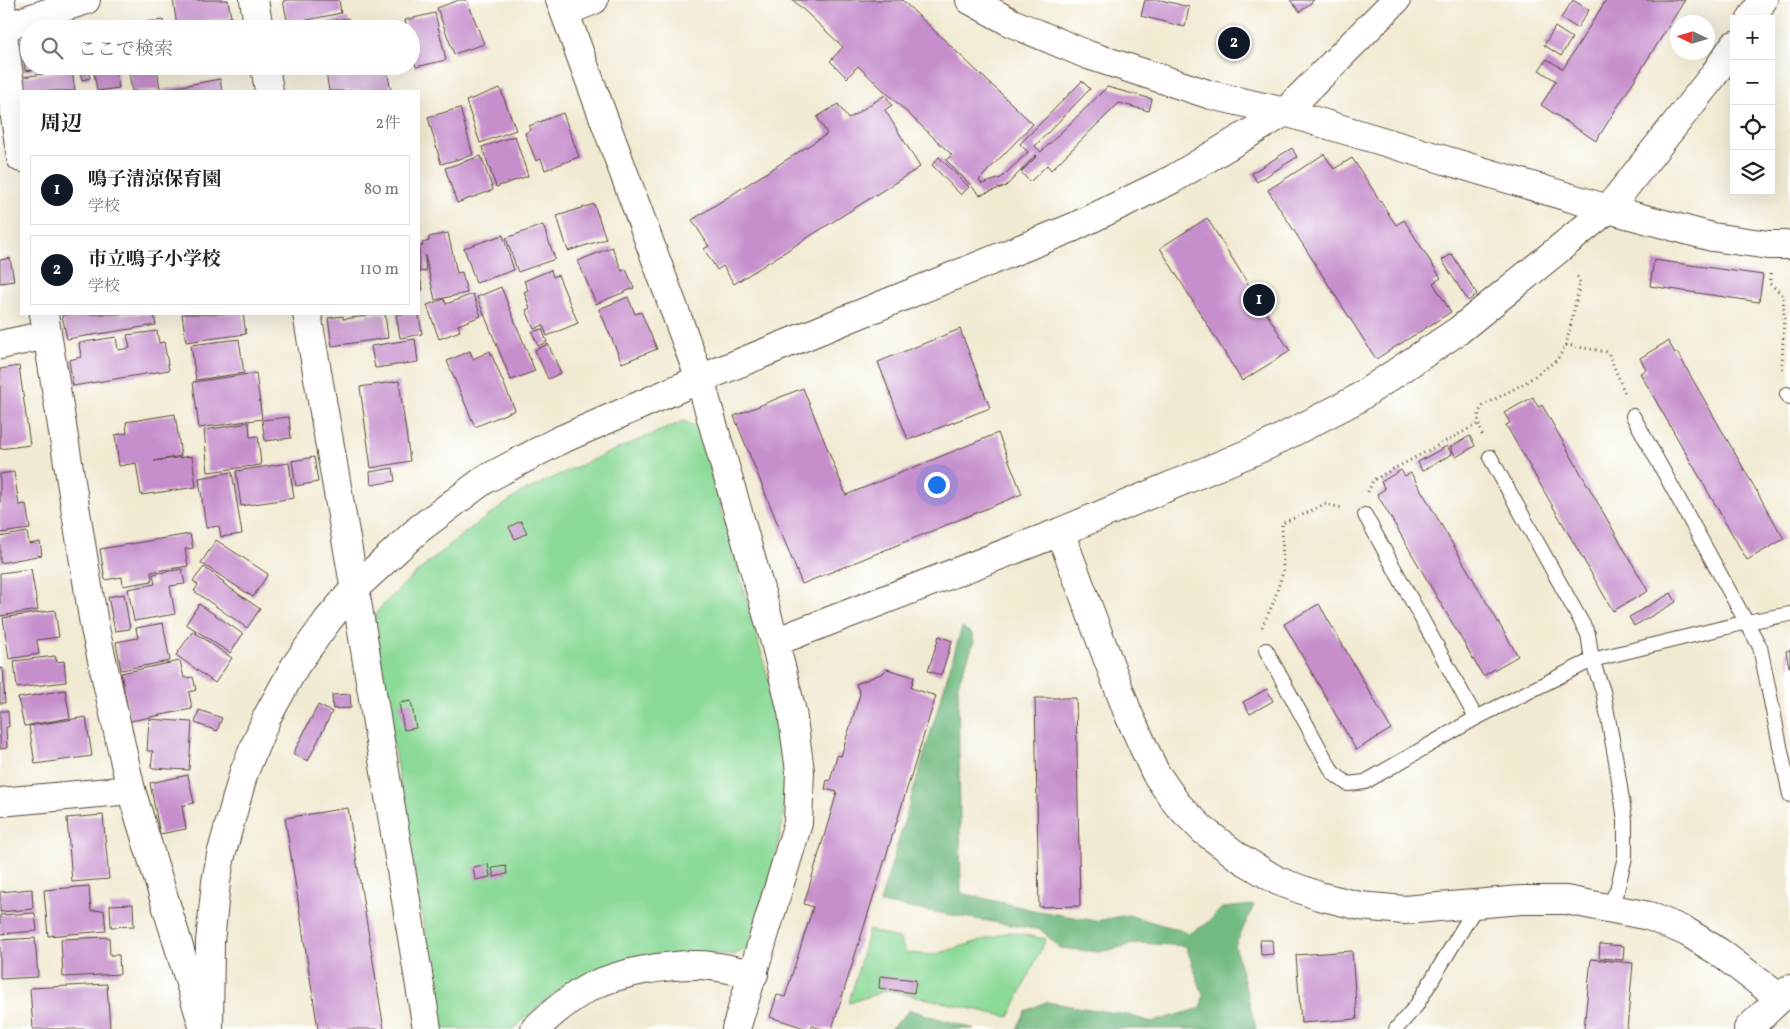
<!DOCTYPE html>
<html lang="ja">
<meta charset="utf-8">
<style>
body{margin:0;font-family:Vollkorn,"Noto Serif JP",serif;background:#f6f6f6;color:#222}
.controls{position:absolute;right:15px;top:15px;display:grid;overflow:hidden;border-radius:0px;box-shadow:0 5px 20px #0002}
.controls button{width:45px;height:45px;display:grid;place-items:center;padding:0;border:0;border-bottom:1px solid #e0e0e0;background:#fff;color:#222;font:25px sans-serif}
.compass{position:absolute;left:1670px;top:15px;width:45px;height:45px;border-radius:50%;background:#fff;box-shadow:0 5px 20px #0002;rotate:274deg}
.you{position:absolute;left:936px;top:484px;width:18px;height:18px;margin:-12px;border:4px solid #fff;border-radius:50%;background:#1a73e8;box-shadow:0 0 0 8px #1a73e833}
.badge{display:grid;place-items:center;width:32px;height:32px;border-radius:50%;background:#111827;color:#fff;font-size:16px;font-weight:700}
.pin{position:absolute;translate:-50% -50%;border:2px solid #fff;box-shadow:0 1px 5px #0006}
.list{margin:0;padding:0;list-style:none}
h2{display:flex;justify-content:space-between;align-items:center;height:65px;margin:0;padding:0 20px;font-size:21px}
h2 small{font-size:16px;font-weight:400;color:#767676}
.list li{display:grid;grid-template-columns:32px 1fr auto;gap:15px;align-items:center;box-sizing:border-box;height:70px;margin:0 10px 10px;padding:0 10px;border:1px solid #e0e0e0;border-radius:0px}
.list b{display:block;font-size:19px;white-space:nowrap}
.list p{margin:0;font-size:16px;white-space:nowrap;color:#767676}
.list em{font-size:16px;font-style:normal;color:#767676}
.icon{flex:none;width:28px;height:28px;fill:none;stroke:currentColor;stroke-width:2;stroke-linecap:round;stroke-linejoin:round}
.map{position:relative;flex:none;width:1790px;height:1029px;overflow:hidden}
.search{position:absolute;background:#fff;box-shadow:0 5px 20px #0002;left:20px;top:20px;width:400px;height:55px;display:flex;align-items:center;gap:12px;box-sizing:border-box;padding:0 18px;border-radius:28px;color:#767676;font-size:19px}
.panel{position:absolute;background:#fff;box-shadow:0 5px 20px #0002;left:20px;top:90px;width:400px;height:225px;border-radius:0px}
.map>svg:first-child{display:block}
</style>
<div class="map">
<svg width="1790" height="1029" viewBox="0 0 1790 1029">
<rect width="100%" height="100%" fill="#fff"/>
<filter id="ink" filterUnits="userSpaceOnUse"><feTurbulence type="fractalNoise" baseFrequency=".02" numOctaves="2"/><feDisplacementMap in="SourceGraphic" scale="10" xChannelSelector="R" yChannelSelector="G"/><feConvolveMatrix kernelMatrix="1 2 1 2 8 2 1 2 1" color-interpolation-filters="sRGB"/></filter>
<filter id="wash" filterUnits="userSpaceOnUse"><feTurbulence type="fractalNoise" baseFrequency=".0096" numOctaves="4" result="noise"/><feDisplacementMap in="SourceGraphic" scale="20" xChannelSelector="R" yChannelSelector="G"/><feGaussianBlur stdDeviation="1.12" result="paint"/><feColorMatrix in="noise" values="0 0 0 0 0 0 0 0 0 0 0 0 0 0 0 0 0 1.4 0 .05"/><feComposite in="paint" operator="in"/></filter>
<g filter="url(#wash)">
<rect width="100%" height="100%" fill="#f1ead2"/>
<g fill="#8cda98" stroke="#64825b">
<path d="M684 421 699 428 780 721C784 760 788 802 779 841 771 877 759 913 748 948L734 955 695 953 567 985 525 1017 515 1029H441L373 623 377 611 408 580 463 534 522 492 589 461Z"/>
<polygon points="869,930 900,939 906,953 933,955 1009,932 1046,939 1009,1017 888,990 849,1003"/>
</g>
<g fill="#71ba80" stroke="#56724f">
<polygon points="962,627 972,634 974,642 958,684 961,893 1033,910 1096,921 1128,915 1190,933 1205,925 1222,908 1254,905 1235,946 1256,1029 1017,1029 1026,1011 1046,1002 1127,1015 1152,1022 1201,1008 1203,995 1186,946 1139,943 1099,952 1060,948 1041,930 880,903"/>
<polygon points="910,1010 974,1029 890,1029"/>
</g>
<g id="blocks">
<g fill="#c68fcc">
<polygon points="173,0 228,0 231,17 177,26"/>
<polygon points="287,0 339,0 341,13 288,24 283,1"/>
<polygon points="459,0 467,0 484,44 454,54 437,8"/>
<polygon points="793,0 902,0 1033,124 979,180 982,184 1001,178 1028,152 1020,144 1082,81 1090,89 1035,146 1041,152 1107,87 1152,99 1149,111 1119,103 1051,170 1047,165 1030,182 1021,172 1037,156 1036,155 1006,186 980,195 946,160 952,155 858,66 847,78 830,61 843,47"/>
<polygon points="1145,0 1161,0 1189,7 1185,27 1141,16"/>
<polygon points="1290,0 1314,0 1300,12"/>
<polygon points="1573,0 1589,10 1577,28 1561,18"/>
<polygon points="1606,0 1685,0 1596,141 1541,105 1556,81 1539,70 1547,59 1563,69"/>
<polygon points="435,13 446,60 416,67 411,45 411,29 407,29 405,20"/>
<polygon points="348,18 350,29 294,29 294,27"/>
<polygon points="163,20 165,29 134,29 133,23"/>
<polygon points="1555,27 1572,38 1561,56 1544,45"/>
<polygon points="29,38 29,66 54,67 25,71 21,39"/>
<polygon points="87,66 90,78 82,80 79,68"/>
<polygon points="93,66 127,66 128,70 116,71 119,88 97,91"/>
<polygon points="128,66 157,66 160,90 132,91"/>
<polygon points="325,66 386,66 391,91 329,91"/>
<polygon points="72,70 75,91 25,91 22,77"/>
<polygon points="220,79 222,91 160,91 160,90"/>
<polygon points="500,88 516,130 480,143 466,101"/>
<polygon points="885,95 892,105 885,110 920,167 734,284 723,266 717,270 704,249 709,246 692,220 827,134 817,117 838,104 848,119"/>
<polygon points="460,108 473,155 441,164 428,117"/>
<polygon points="563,113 579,157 545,170 541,159 536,161 525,133 531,130 529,126"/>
<polygon points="515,136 528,176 496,187 482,147"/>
<polygon points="1292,148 1297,157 1257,182 1252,173"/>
<polygon points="1324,154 1334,169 1352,158 1396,225 1404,220 1441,278 1433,283 1451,312 1376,359 1268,190"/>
<polygon points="481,156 493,190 457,203 445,168"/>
<polygon points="939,157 969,187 961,195 932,165"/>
<polygon points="594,204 606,239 568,251 557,216"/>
<polygon points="1207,218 1290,351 1242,381 1160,248"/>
<polygon points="543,225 555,259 518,272 506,238"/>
<polygon points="448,233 457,273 462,272 467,293 435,300 425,255 426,271 419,272 423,290 419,291 419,247 423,246 422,243 429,241 429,237"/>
<polygon points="503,235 514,270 476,283 464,248"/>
<polygon points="612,247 622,271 626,269 634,288 596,304 578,261"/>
<polygon points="1452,254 1477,294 1468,301 1442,260"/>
<polygon points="10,258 14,281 0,283 0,260"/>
<polygon points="1654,260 1763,275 1759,302 1650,286"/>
<polygon points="551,270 553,277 558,275 578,323 547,336 543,325 534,329 526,310 530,308 524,292 528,290 524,281"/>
<polygon points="501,287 535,371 511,380 477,297"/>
<polygon points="473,294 481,316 458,325 460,331 439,339 427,305 444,299 446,304"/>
<polygon points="628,297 635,314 641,312 657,349 622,363 599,309"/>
<polygon points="70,314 154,314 156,325 67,339 62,315"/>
<polygon points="182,314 243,314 246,334 186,342"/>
<polygon points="366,314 385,314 388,338 332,346 328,318 343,316 343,319 367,316"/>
<polygon points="396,314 419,314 422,334 400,338"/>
<polygon points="542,329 547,342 538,346 532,332"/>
<polygon points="960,329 990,408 908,440 878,362"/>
<polygon points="157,331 159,343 164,342 169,370 73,386 69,360 81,357 79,343 116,337 118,350 130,348 127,335"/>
<polygon points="239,339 244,373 196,380 191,345"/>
<polygon points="415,339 418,362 375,368 371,346"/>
<polygon points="1668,341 1675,353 1677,352 1784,539 1747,560 1640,373 1646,370 1640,358"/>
<polygon points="548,344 561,373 548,379 535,350"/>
<polygon points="470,351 473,359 490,351 515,410 475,427 447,361"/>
<polygon points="19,366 30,445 0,449 0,369"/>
<polygon points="256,373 262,419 199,428 193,382"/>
<polygon points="399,381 410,461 371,468 360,387"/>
<polygon points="803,388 846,495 998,433 1022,494 802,584 734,416"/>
<polygon points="1533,397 1538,407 1542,405 1648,591 1613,611 1506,425 1510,423 1504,413"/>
<polygon points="175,414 181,456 154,461 192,456 196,487 141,495 136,463 119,466 115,435 127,433 126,422"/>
<polygon points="289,417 291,438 265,441 262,420"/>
<polygon points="249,423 250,437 258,436 261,465 208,472 204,430"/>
<polygon points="1470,436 1475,446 1456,457 1450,447"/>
<polygon points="1447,446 1452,454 1422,471 1418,462"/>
<polygon points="314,457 318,482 296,486 292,461"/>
<polygon points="289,463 294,498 241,506 236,471"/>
<polygon points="393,468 395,481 371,485 370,472"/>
<polygon points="1401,470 1405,476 1411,473 1518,656 1483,676 1377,494 1385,489 1381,482"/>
<polygon points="14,472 19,505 26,504 30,529 0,533 0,474"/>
<polygon points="232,472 242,534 221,537 219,526 206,528 199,478"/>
<polygon points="521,521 527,533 515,539 509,527"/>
<polygon points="27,532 29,544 40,542 42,555 0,563 0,537"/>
<polygon points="190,534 193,548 185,549 188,566 151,572 152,581 123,586 122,577 105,580 100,549"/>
<polygon points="216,540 268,574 253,597 201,563"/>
<polygon points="204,567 224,582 223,583 260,609 247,628 194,591 198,585 193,581"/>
<polygon points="31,569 38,610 0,616 0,573"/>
<polygon points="182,569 185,584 170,586 175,614 134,621 128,589 155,584 153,574"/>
<polygon points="1671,593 1676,602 1634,626 1629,617"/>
<polygon points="124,594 130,629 115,631 108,597"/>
<polygon points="199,604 243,634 230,653 186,624"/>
<polygon points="1319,604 1391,729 1356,750 1284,624"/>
<polygon points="55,610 59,637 37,640 39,654 9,659 3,618"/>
<polygon points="163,623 170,661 121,670 116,642 138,638 136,628"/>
<polygon points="193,631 232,658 215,683 176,655"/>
<polygon points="939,636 952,641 941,675 928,671"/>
<polygon points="1790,650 1790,667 1789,667 1786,651"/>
<polygon points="55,656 57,662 64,661 66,682 17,688 14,661"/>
<polygon points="180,661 184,678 193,677 196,690 189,692 192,709 130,721 121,673"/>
<polygon points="0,668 3,668 5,703 0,703"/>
<polygon points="887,669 914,677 911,688 936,696 832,1029 822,1029 811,1026 810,1029 808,1029 770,1017 777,995 785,997 813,907 804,904 837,792 825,789 827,780 830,781 837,755 841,756 860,694 856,684 883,673"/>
<polygon points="1267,689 1273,701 1250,714 1243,702"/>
<polygon points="65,690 70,718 24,726 18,698"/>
<polygon points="350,694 351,708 333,709 332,695"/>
<polygon points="1035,698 1076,698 1080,906 1039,907"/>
<polygon points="411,701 416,728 404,730 399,703"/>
<polygon points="318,705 332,712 308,761 293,754"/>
<polygon points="199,710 222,718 217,731 195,723"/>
<polygon points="0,711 8,711 9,727 6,727 7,748 0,749"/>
<polygon points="86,717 92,756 35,764 29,726"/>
<polygon points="149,719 192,722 189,770 151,768 153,751 147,751"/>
<polygon points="188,775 194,803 182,806 186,829 160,834 150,783"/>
<polygon points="348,808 384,1029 318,1029 285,818"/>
<polygon points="103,815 109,879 72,882 67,818"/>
<polygon points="488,864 490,877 475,880 473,867"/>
<polygon points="506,866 507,874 494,877 492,868"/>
<polygon points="89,886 91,911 104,910 106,931 48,936 44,890"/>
<polygon points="32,889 33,909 0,912 0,892"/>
<polygon points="133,904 134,926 111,927 110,905"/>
<polygon points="35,913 37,931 0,934 0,915"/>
<polygon points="109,937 110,955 119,955 120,974 63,977 61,939"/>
<polygon points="35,938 38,977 0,979 0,940"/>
<polygon points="1260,940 1272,940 1273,954 1261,955"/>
<polygon points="1600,944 1624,946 1623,960 1599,958"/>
<polygon points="1352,951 1357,1019 1301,1023 1296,955"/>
<polygon points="1591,959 1633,963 1627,1029 1584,1029"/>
<polygon points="880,976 916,980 914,993 879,988"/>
<polygon points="107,984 110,1029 33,1029 30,988"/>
</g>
</g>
</g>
<g filter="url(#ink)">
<use href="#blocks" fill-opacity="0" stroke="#564739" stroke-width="1"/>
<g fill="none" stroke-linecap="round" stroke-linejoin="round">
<g stroke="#564739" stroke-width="16">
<g id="service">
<polyline points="1787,394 1790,398"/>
<polyline points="1633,416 1760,647 1790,795"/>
<polyline points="1490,457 1588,634 1592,660 1603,691 1616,761 1625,820 1625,857 1617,890 1608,908"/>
<polyline points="1365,515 1476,718"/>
<polyline points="1266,650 1333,773 1348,784 1365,782 1476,718 1592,660 1747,622 1790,614"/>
<polyline points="1396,1029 1416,1006 1477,905"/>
</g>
</g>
<g stroke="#564739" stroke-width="30">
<g id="minor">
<polyline points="1,0 2,28 21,158"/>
<polyline points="254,0 259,29"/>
<polyline points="560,0 700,379 775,642 792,712 800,771 798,823 736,1029"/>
<polyline points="970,0 1012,23 1088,55 1211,95 1285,112 1608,209 1712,237 1769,245 1790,245"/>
<polyline points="565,12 594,0"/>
<polyline points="1751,19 1763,0"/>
<polyline points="2,28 86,0"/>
<polyline points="265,66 269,91"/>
<polyline points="44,314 94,624 131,790 204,1029"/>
<polyline points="307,314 361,625 427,1029"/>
<polyline points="0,345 47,335"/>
<polyline points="1060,532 1128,713 1155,772 1177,804 1203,830 1240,858 1278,881 1319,896 1360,906 1404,910 1521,900 1566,900 1649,916 1687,932 1719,952 1780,998"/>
<polyline points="775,642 1060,532 1266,446 1355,400 1458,331 1608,209 1713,76 1734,45"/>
<polyline points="0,802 131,790"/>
<path d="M535 1029C552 1013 569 998 590 987 620 972 664 965 697 965 716 965 736 971 754 974"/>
<polyline points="1748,1029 1790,989"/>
</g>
</g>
<g stroke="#564739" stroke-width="30">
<polyline id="tertiary" points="209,1029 210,942 216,882 221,855 244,772 267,717 295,666 328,620 355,588 419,529 484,480 558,441 700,379 1074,227 1173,179 1285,112 1396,0"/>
</g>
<g stroke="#564739" stroke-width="3" stroke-dasharray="1 4" stroke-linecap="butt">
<polyline points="1770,274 1770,284 1783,295 1784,315 1782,364 1783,371"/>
<polyline points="1566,345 1608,352 1626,396"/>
<path d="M1482 435C1479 425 1475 414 1484 405L1525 383 1557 360 1566 345 1580 283 1577 276"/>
<polyline points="1368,492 1373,480 1478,424"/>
<polyline points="1262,627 1274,601 1283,572 1282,523 1307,513 1324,504 1343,508"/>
</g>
<use href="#service" stroke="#fff" stroke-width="14"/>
<use href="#minor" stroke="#fff" stroke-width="28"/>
<use href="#tertiary" stroke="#fff" stroke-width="28"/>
</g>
</g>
</svg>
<div class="controls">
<button>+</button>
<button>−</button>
<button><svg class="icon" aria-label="locate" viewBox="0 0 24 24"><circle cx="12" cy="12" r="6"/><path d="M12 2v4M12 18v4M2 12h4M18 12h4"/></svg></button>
<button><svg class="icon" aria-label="layers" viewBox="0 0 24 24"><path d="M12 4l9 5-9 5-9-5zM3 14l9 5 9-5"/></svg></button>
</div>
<svg class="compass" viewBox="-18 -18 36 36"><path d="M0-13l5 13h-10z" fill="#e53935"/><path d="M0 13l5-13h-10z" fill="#767676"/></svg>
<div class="you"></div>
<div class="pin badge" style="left:1259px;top:300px">1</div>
<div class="pin badge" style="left:1234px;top:43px">2</div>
<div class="search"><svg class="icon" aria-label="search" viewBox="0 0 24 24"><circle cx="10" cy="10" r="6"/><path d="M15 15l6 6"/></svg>ここで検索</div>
<section class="panel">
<h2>周辺<small>2件</small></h2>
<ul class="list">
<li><span class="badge">1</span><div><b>鳴子清涼保育園</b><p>学校</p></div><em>80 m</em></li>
<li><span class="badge">2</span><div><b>市立鳴子小学校</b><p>学校</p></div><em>110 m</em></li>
</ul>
</section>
</div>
